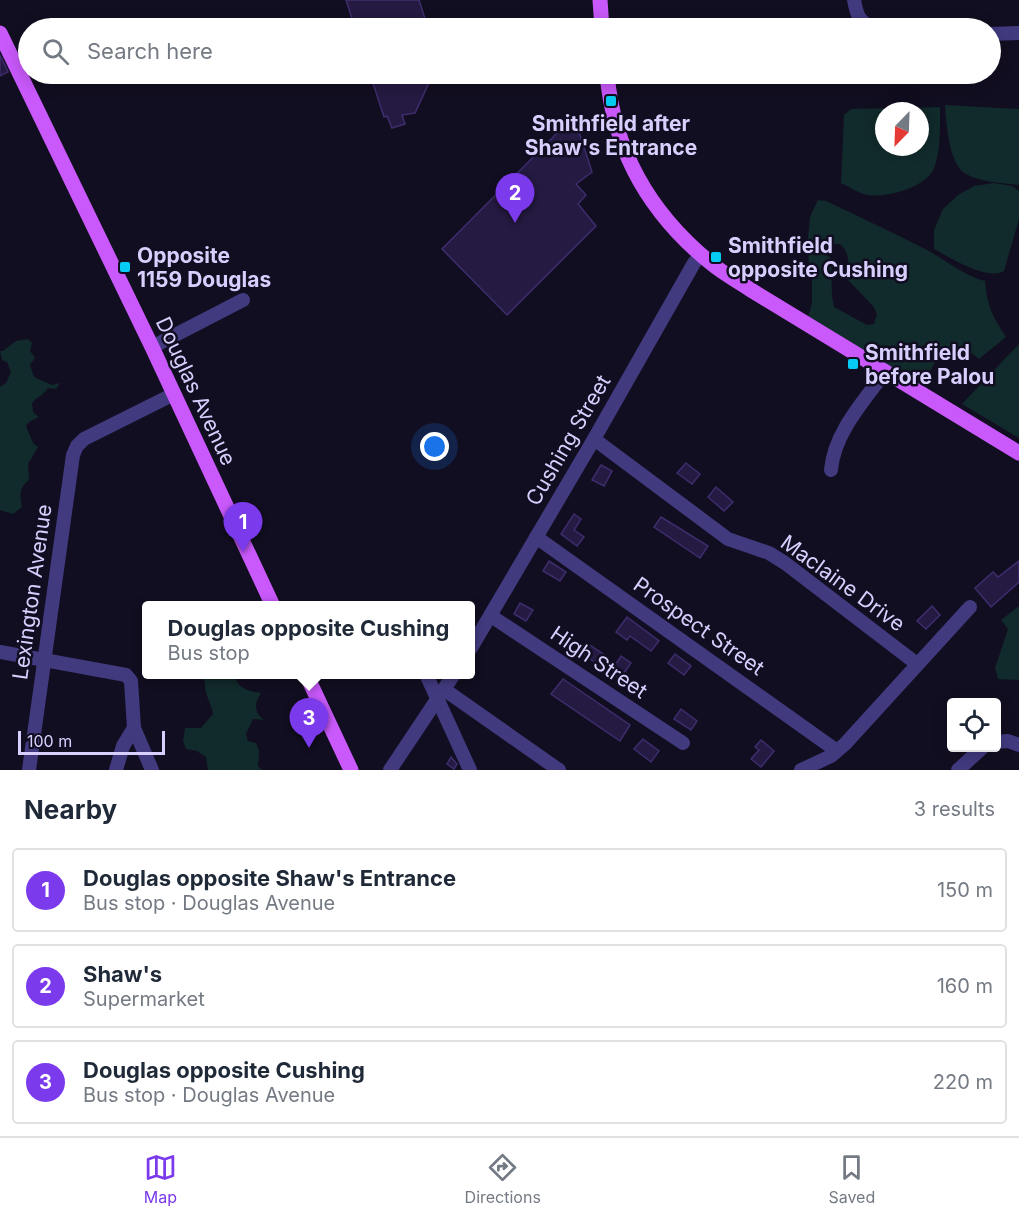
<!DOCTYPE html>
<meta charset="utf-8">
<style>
body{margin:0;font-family:Inter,sans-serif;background:#f6f6f7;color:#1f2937}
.controls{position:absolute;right:18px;bottom:18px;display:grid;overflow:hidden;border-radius:6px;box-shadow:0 3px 15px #0003}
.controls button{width:54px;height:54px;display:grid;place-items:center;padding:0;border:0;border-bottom:2px solid #e0e1e3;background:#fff;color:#1f2937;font:30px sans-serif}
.compass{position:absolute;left:875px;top:102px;width:54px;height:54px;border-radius:50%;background:#fff;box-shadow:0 3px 15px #0003;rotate:203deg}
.scale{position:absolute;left:18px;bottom:15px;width:147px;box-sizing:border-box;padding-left:6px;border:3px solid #d8cffe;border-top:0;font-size:16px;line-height:21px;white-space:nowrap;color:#d8cffe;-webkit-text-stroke:4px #120e21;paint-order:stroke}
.you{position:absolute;left:435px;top:447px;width:21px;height:21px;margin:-15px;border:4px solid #fff;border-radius:50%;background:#1a73e8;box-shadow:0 0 0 9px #1a73e833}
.badge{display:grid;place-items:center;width:39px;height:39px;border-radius:50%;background:#7c3aed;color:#fff;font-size:20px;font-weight:700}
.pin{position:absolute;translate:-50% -50px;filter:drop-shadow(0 2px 3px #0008)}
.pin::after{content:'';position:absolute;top:32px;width:21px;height:18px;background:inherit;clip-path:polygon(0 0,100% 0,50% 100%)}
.popup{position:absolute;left:142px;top:601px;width:333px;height:78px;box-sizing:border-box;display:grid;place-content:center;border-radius:6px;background:#fff;filter:drop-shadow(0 2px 4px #0005);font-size:20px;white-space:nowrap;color:#747a83}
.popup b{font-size:22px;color:#1f2937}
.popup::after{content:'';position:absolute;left:50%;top:100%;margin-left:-12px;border:12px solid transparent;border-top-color:#fff}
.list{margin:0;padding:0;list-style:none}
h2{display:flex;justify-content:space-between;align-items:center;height:78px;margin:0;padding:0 24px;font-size:26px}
h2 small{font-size:20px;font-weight:400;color:#747a83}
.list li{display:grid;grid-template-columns:39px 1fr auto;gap:18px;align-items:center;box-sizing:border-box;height:84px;margin:0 12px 12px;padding:0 12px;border:2px solid #e0e1e3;border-radius:6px}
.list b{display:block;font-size:22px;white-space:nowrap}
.list p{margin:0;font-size:20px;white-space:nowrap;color:#747a83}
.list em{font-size:20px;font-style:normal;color:#747a83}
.icon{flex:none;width:33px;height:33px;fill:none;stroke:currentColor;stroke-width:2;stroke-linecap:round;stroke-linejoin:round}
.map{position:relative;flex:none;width:1019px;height:770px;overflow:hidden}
.search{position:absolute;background:#fff;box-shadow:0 3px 15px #0003;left:18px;right:18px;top:18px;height:66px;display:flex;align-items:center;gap:15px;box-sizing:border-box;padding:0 21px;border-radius:33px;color:#747a83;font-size:22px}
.sheet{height:366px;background:#fff}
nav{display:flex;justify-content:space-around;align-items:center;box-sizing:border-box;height:84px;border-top:2px solid #e0e1e3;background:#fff;font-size:16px;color:#747a83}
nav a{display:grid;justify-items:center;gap:3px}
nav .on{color:#7c3aed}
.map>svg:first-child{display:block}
</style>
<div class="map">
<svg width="1019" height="770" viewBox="0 0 1019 770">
<rect width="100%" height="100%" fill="#120e21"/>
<g fill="#112a2b" fill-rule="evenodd">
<path d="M945 105 1019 109V185C1002 183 977 182 963 172 949 161 946 122 945 105Z"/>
<path d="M940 107C940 126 941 150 934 168 926 188 886 198 867 195 859 193 849 187 841 183L844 115 851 109ZM884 111H920V147H884Z"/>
<path d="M994 183 1012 186 1019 191V219L1004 271C987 281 951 258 934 249V230L943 209 958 195 974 186Z"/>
<path d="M818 200 826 201C860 217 894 233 927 250 946 260 964 276 985 281 987 306 993 317 1006 337L979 359C945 329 933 365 920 392L806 325 812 303V280L807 248 810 217ZM834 244H840C851 253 848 267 848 280L873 306 877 314 874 324 867 325 834 307 832 296 831 258 826 255Z"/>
<path d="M28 339 32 343 30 351 35 358 30 365 34 377 52 385 60 383 56 389 48 388C43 395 37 397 32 403L33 412 39 417 29 422 26 426 33 443 38 447 28 464 29 480C19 488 20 494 22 507L13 514 0 510V387L6 383 11 372 7 362 2 360 0 351H3L16 341Z"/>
<polygon points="1019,344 1019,438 962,404"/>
<polygon points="1019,606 1019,680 998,679 995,668 1008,629 1001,620"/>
<path d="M200 675H234C238 689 248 691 261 693 254 704 254 712 264 720L253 719 246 734 248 741 256 743 259 751 258 766 262 770H208L206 757 197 751 186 749 183 741 185 728H201L213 714C211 701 204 695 205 682Z"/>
</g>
<g fill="#251a42" stroke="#3e2d6d" stroke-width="1.5">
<polygon points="346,0 419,0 428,28 355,28"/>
<polygon points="0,55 8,72 0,76"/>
<polygon points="370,74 433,74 415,113 402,115 405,124 392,128 387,116 384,117"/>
<polygon points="567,123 580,135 592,172 576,184 586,195 578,204 596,226 507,315 442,249"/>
<polygon points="686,463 700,474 692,484 677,473"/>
<polygon points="601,465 612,471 604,486 592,480"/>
<polygon points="716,487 733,502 724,511 708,497"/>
<polygon points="574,514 581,519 574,530 584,537 577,546 561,534"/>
<polygon points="661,517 708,546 700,558 654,527"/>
<polygon points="549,561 566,572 560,581 543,571"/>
<polygon points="1019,561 1019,582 991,607 975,588 993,572 998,577"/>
<polygon points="520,603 533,610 526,621 514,614"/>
<polygon points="932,606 940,615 926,629 917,621"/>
<polygon points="627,617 659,641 651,651 630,636 627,640 616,632"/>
<polygon points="590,645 603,654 596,663 584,655"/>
<polygon points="675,654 691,666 684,675 668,663"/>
<polygon points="621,656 631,663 620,679 610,673"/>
<polygon points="563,679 630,725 620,741 551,694"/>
<polygon points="681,709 697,721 691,730 674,719"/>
<polygon points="643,739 659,751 651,762 634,749"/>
<polygon points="761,740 774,751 761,767 751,759 759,750 755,747"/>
<polygon points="451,757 457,764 454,769 447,764"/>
</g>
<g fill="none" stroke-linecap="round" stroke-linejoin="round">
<g stroke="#413a7f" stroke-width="14">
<path d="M854 0C857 16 859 23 875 28"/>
<polyline points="990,34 1019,33"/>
<polyline points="152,347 243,300"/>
<polyline points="594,439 728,539 769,553 785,563 917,664"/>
<path d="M831 470C834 433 864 401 885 372"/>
<polyline points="536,537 837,751"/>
<polyline points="491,616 683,743"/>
<polyline points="471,648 594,439 694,263 701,255"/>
<polyline points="0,652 126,675 131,681 134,728 152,770"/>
<polyline points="426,674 470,770"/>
<polyline points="445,690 559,770"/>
<polyline points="996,742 1008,741 1019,745"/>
<polyline points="29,770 73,455 77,446 84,439 174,394"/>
<polyline points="116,770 123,746 134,728"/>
<polyline points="390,770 454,674"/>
<polyline points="801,770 831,756 845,744 970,607"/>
<polyline points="958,770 982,748"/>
</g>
<g stroke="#c959fb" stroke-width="15">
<polyline points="600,0 602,28"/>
<polyline points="0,33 152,347 273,606"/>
<path d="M607 74C614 152 651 215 712 264 724 274 738 281 751 290L1019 453"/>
<polyline points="306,674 351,770"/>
</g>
</g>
<g fill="#06cbf3" stroke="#120e21" stroke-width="2">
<rect x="605" y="95" width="12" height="12" rx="3"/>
<rect x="710" y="251" width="12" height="12" rx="3"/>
<rect x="119" y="261" width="12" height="12" rx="3"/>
<rect x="847" y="358" width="12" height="12" rx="3"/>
</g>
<g text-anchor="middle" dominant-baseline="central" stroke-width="5" stroke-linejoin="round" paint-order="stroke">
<g font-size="21" font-weight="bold" fill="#d8cffe" stroke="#120e21" text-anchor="start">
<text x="611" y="123" text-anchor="middle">Smithfield after<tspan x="611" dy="24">Shaw's Entrance</tspan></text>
<text x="728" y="245">Smithfield<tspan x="728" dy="24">opposite Cushing</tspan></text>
<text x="137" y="255">Opposite<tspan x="137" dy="24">1159 Douglas</tspan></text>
<text x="865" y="352">Smithfield<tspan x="865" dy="24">before Palou</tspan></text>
</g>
<g font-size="21" fill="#d8cffe" stroke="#120e21">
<text transform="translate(196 391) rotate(65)">Douglas Avenue</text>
<text transform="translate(568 440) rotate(-60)">Cushing Street</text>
<text transform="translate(843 583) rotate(36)">Maclaine Drive</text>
<text transform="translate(32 592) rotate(-82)">Lexington Avenue</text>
<text transform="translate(699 626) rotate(35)">Prospect Street</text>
<text transform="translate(599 662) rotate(34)">High Street</text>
</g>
</g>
</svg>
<div class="controls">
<button><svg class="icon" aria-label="locate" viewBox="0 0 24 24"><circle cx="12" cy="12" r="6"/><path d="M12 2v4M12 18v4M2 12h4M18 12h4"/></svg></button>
</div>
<svg class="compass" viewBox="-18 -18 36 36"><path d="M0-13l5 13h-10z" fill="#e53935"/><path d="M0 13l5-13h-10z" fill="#747a83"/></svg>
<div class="scale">100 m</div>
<div class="you"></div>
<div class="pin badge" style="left:243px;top:552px">1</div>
<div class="pin badge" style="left:515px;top:223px">2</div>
<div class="pin badge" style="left:309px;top:748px">3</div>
<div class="popup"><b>Douglas opposite Cushing</b>Bus stop</div>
<div class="search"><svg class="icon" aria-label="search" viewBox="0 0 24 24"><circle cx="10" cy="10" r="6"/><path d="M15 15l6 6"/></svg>Search here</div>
</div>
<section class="sheet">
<h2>Nearby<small>3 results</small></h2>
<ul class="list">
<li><span class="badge">1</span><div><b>Douglas opposite Shaw's Entrance</b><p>Bus stop · Douglas Avenue</p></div><em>150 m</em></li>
<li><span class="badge">2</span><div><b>Shaw's</b><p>Supermarket</p></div><em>160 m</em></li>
<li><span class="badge">3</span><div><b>Douglas opposite Cushing</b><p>Bus stop · Douglas Avenue</p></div><em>220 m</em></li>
</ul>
</section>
<nav>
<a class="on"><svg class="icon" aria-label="map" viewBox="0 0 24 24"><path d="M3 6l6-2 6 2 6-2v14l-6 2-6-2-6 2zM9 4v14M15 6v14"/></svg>Map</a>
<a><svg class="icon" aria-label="directions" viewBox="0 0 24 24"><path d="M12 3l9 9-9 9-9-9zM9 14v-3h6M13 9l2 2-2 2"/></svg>Directions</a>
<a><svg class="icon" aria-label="saved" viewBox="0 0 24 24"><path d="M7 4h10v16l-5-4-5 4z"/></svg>Saved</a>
</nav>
